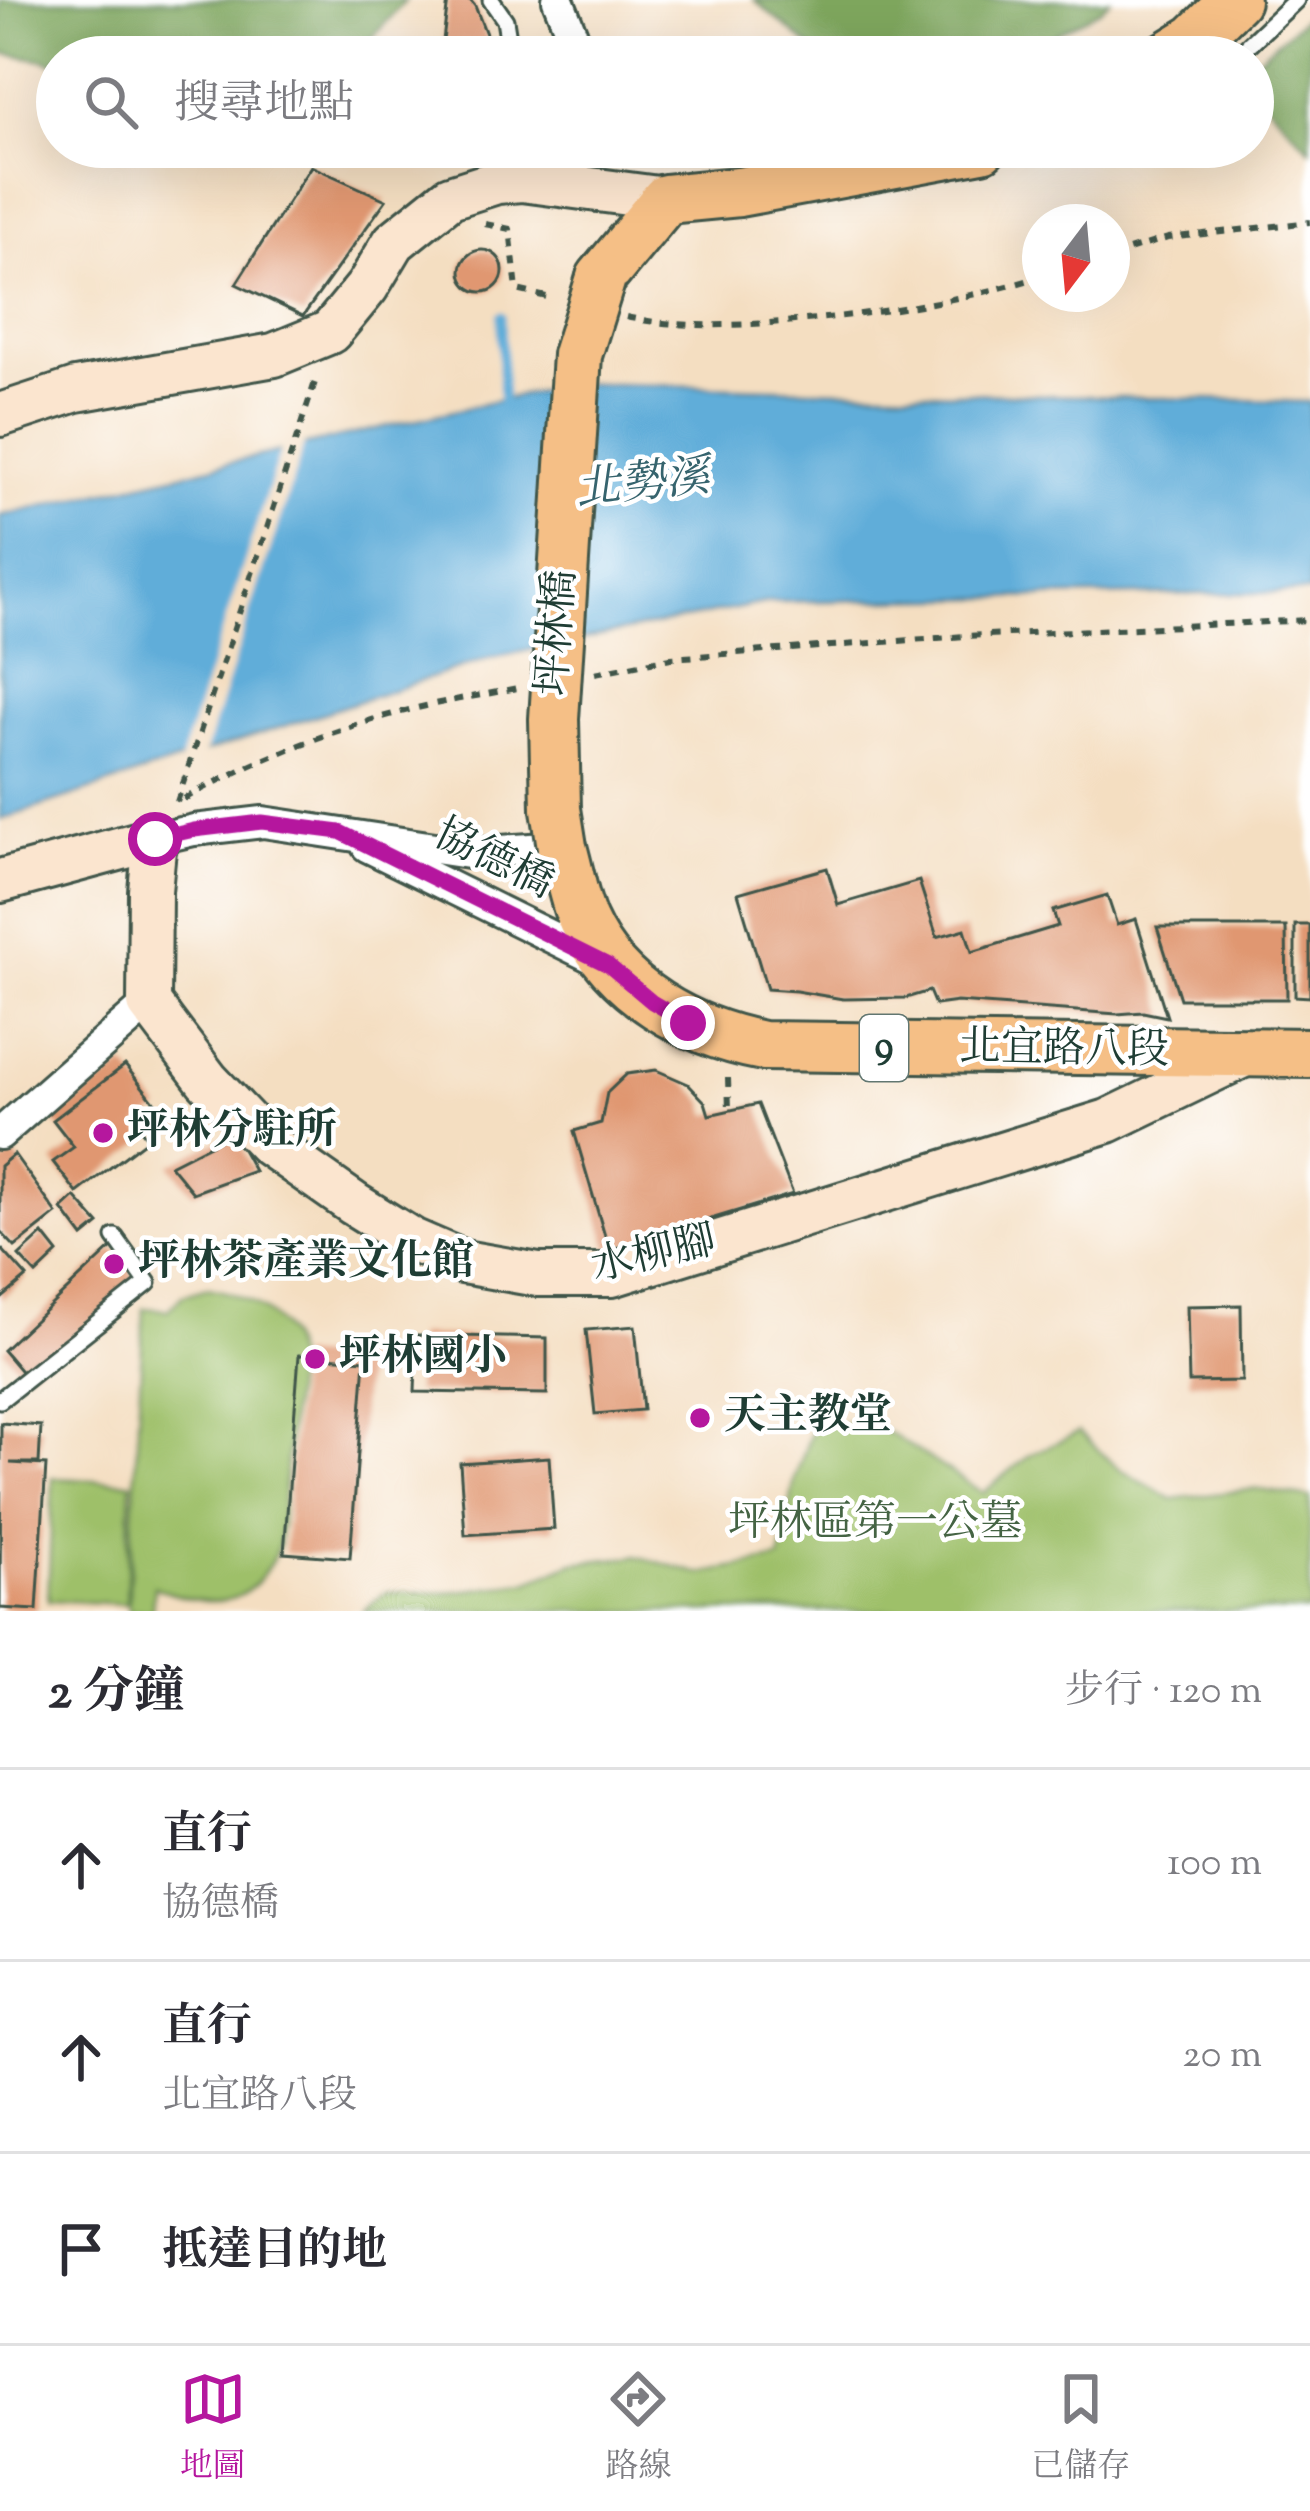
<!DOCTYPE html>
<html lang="zh-TW">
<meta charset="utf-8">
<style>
body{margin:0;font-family:"Sorts Mill Goudy","Noto Serif TC",serif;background:#f7f7f7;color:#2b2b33}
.compass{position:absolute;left:1022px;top:204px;width:108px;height:108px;border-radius:50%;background:#fff;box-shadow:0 12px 48px #0002;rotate:196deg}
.stop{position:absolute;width:36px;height:36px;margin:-27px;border:9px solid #b5179e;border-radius:50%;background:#fff}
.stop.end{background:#b5179e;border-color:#fff;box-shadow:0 3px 12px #0008}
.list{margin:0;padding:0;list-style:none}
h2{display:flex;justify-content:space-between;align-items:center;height:156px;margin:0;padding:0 48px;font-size:51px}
h2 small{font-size:39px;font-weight:400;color:#7c7c81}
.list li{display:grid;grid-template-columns:78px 1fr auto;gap:36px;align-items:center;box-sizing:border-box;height:192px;padding:0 48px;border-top:3px solid #e1e1e2}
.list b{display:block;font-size:45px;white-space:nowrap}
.list p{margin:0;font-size:39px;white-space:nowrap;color:#7c7c81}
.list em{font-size:39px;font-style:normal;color:#7c7c81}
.icon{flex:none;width:66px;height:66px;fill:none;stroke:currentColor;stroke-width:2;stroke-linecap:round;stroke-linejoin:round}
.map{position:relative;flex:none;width:1310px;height:1611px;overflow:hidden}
.search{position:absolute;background:#fff;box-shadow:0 12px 48px #0002;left:36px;right:36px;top:36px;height:132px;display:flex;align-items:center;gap:30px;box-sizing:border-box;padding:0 42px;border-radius:66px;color:#7c7c81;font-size:45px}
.sheet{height:732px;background:#fff}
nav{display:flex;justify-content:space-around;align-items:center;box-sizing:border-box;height:168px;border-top:3px solid #e1e1e2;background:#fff;font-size:33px;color:#7c7c81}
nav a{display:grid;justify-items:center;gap:6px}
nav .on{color:#b5179e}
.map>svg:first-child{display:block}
</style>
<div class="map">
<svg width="1310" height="1611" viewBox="0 0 1310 1611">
<rect width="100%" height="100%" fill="#fff"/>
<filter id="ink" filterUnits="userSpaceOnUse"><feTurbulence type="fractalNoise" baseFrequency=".00833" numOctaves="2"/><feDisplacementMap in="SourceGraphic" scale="24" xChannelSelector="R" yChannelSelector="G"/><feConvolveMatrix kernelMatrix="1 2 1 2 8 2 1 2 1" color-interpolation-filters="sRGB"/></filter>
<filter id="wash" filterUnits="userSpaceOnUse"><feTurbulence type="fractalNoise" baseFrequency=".004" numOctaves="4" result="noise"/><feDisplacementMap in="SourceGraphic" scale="48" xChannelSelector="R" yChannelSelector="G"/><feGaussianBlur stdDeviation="2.7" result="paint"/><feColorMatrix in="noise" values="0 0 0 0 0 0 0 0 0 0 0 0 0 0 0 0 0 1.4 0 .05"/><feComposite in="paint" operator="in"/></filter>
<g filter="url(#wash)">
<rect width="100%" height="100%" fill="#f4dec1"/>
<g fill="#9ec069" stroke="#5e7e4e" stroke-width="3">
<path d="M208 1288C249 1295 289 1317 295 1362L279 1545C253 1610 213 1611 154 1587L152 1611H128L144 1308 168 1310 183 1295Z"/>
<polygon points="865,1421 897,1438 983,1493 1030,1455 1079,1432 1119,1469 1172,1499 1256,1489 1310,1498 1310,1611 363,1611 385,1592 445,1593 527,1582 574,1563 636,1556 701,1574 780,1559 795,1478 813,1427"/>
<polygon points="53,1478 131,1482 126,1604 48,1600"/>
</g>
<g fill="#7ea65d" stroke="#4e7248" stroke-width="3">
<polygon points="0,0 406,0 355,57 57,57 57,65 45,60 0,53"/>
<polygon points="754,0 1110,0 1101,9 1014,57 822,57"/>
<polygon points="1310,13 1310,149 1253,89 1253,62"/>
</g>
<polygon fill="#60add9" stroke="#407586" stroke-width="3" points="574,383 1310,402 1310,592 769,602 490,658 0,820 0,516"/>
<polygon fill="#f4dec1" points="306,439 203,759 178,767 282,445"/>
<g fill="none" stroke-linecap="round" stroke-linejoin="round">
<polyline stroke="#60add9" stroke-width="9" points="501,316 503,412"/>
</g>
<g id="blocks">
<g fill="#e09771">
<polygon points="448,0 470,0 475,6 495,57 441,57"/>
<polygon points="433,147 491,147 490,158 433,150"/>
<polygon points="311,166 386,200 303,316 236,284"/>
<circle cx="482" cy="271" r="21"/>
<polygon points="827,868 838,905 919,881 937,937 965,929 972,952 1058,926 1053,911 1107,895 1117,925 1136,919 1167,1017 1143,1012 1117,1014 957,1002 935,1005 929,991 906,998 843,999 796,991 767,989 738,893"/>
<polygon points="1295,925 1310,925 1310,997 1295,996"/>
<polygon points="1157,927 1286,927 1287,999 1180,999"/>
<polygon points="125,1065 160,1109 138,1126 148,1139 77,1193 53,1162 74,1147 53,1120"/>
<polygon points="656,1070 688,1084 705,1102 709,1115 758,1104 793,1194 609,1250 574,1131 601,1123 607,1093 627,1074"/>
<polygon points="233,1133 254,1171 193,1193 170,1165"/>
<polygon points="14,1154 57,1214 15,1247 0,1231 0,1166"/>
<polygon points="75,1197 99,1224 83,1237 62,1209"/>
<polygon points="43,1234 58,1253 36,1274 19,1256"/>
<polygon points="0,1247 27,1277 0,1300"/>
<polygon points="113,1247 139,1282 25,1376 3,1350"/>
<polygon points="1241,1305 1242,1381 1189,1382 1187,1306"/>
<polygon points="635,1326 643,1410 595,1414 586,1330"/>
<polygon points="417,1335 547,1338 547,1394 415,1392"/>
<polygon points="299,1355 365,1360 350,1558 284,1553"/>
<polygon points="1,1423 41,1426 39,1463 10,1463 46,1465 37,1610 0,1608"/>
<polygon points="549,1457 554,1529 465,1535 460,1463"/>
</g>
</g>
</g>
<g filter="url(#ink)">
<use href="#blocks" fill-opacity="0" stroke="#3f5549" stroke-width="3"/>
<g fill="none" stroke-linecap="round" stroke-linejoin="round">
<g stroke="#3f5549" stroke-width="21">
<g id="lane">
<polyline points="491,0 505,20 511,57"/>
<polyline points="1203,41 1242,51 1296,0"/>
<polyline points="521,147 522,177"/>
<polyline points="0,1400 148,1283 115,1237"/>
</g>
</g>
<g stroke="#3f5549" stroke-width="36">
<g id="street">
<polyline points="558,0 578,50 578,57"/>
<polyline points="572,185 573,147"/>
<polyline points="155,839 194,830 263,822 468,853 562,847"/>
<polyline points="367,846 604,963"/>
<polyline points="0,1134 149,1003"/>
</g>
</g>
<g stroke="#3f5549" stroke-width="48">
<g id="secondary">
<polyline points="0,415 76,390 274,355 330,332 367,287 394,242 450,197 497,182 522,180 666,199"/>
<polyline points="0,881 155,839 150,891 149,1003 207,1080 267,1143 354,1204 412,1240 463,1262 538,1275 612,1275 1108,1121 1247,1054"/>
</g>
</g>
<g stroke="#3f5549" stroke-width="54">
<g id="primary">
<polyline points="1166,57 1195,39 1235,0"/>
<polyline points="601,278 666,199 739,192 982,147"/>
<path d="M562 847C569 871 573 898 583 921 615 992 689 1032 763 1046L1310 1053"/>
</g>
</g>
<g stroke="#3f5549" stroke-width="6" stroke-dasharray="9 9" stroke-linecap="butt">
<polyline points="485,224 510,229 517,290 555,299"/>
<polyline points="1112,255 1168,238 1310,222"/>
<path d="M626 317C676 328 732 326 783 322 870 315 957 302 1040 277"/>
<polyline points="595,673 671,658 965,636 1310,620"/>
<path d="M184 799C256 759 337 727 417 708 450 700 484 695 517 688"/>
<polyline points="177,802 317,376"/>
<polyline points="728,1078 729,1110"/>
</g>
<use href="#lane" stroke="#fff" stroke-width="15"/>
<use href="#street" stroke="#fff" stroke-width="30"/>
<use href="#secondary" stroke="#fbe5cf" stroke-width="42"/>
<use href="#primary" stroke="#f5bf86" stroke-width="48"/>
<g stroke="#3f5549" stroke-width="54" stroke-linecap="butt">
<polyline id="primary-bridge" points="562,847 556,809 554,719 577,355 601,278"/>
</g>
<use href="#primary-bridge" stroke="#f5bf86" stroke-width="48"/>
</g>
</g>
<g fill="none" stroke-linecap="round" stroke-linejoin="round" filter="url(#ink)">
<polyline stroke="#b5179e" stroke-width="15" points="155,839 194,830 262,822 340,832 608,965 652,1002 688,1023"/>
</g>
<g fill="#b5179e" stroke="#fff" stroke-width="4.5">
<circle cx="103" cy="1133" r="12"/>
<circle cx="114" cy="1264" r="12"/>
<circle cx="315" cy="1359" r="12"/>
<circle cx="700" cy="1418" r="12"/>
</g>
<g text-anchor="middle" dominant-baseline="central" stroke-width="9" stroke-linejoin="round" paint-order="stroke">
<rect fill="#fff" stroke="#627771" stroke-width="3" x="860" y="1015" width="48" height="66" rx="9"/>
<g font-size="39" font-weight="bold" fill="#1f3d34">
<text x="884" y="1048">9</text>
</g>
<g font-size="42" fill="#1f3d34" stroke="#fff">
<text transform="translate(559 633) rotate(-86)">坪林橋</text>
<text transform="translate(493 861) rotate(26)">協德橋</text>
<text transform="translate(1064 1051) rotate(1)">北宜路八段</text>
<text transform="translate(654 1256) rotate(-13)">水柳腳</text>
</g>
<g font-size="42" font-weight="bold" fill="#1f3d34" stroke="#fff" text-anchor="start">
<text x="127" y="1133">坪林分駐所</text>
<text x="138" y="1264">坪林茶產業文化館</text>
<text x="339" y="1359">坪林國小</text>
<text x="724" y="1418">天主教堂</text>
</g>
<g font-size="42" fill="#456444" stroke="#fff">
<text x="875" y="1525">坪林區第一公墓</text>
</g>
<g font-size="45" font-style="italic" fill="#36646e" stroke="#fff">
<text transform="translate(643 486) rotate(-6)">北勢溪</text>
</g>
</g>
</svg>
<svg class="compass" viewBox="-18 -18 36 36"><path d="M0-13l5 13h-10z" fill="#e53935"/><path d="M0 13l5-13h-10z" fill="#7c7c81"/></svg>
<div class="stop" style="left:155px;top:839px"></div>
<div class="stop end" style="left:688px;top:1023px"></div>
<div class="search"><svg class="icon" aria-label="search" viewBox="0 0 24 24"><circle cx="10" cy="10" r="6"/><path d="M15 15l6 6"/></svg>搜尋地點</div>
</div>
<section class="sheet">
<h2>2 分鐘<small>步行 · 120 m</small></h2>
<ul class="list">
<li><svg class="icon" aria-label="ahead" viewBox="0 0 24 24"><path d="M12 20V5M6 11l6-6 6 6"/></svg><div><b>直行</b><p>協德橋</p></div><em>100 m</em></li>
<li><svg class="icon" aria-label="ahead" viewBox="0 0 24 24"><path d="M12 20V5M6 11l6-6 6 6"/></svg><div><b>直行</b><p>北宜路八段</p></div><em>20 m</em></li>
<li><svg class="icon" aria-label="arrive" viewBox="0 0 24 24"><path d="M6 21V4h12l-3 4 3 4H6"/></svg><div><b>抵達目的地</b></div></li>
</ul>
</section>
<nav>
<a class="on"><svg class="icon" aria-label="map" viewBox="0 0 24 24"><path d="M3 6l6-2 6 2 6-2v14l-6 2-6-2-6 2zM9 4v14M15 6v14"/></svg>地圖</a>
<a><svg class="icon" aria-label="directions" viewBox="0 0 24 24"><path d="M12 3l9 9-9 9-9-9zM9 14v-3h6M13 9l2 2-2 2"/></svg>路線</a>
<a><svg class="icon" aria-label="saved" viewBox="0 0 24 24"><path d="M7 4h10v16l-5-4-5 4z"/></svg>已儲存</a>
</nav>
